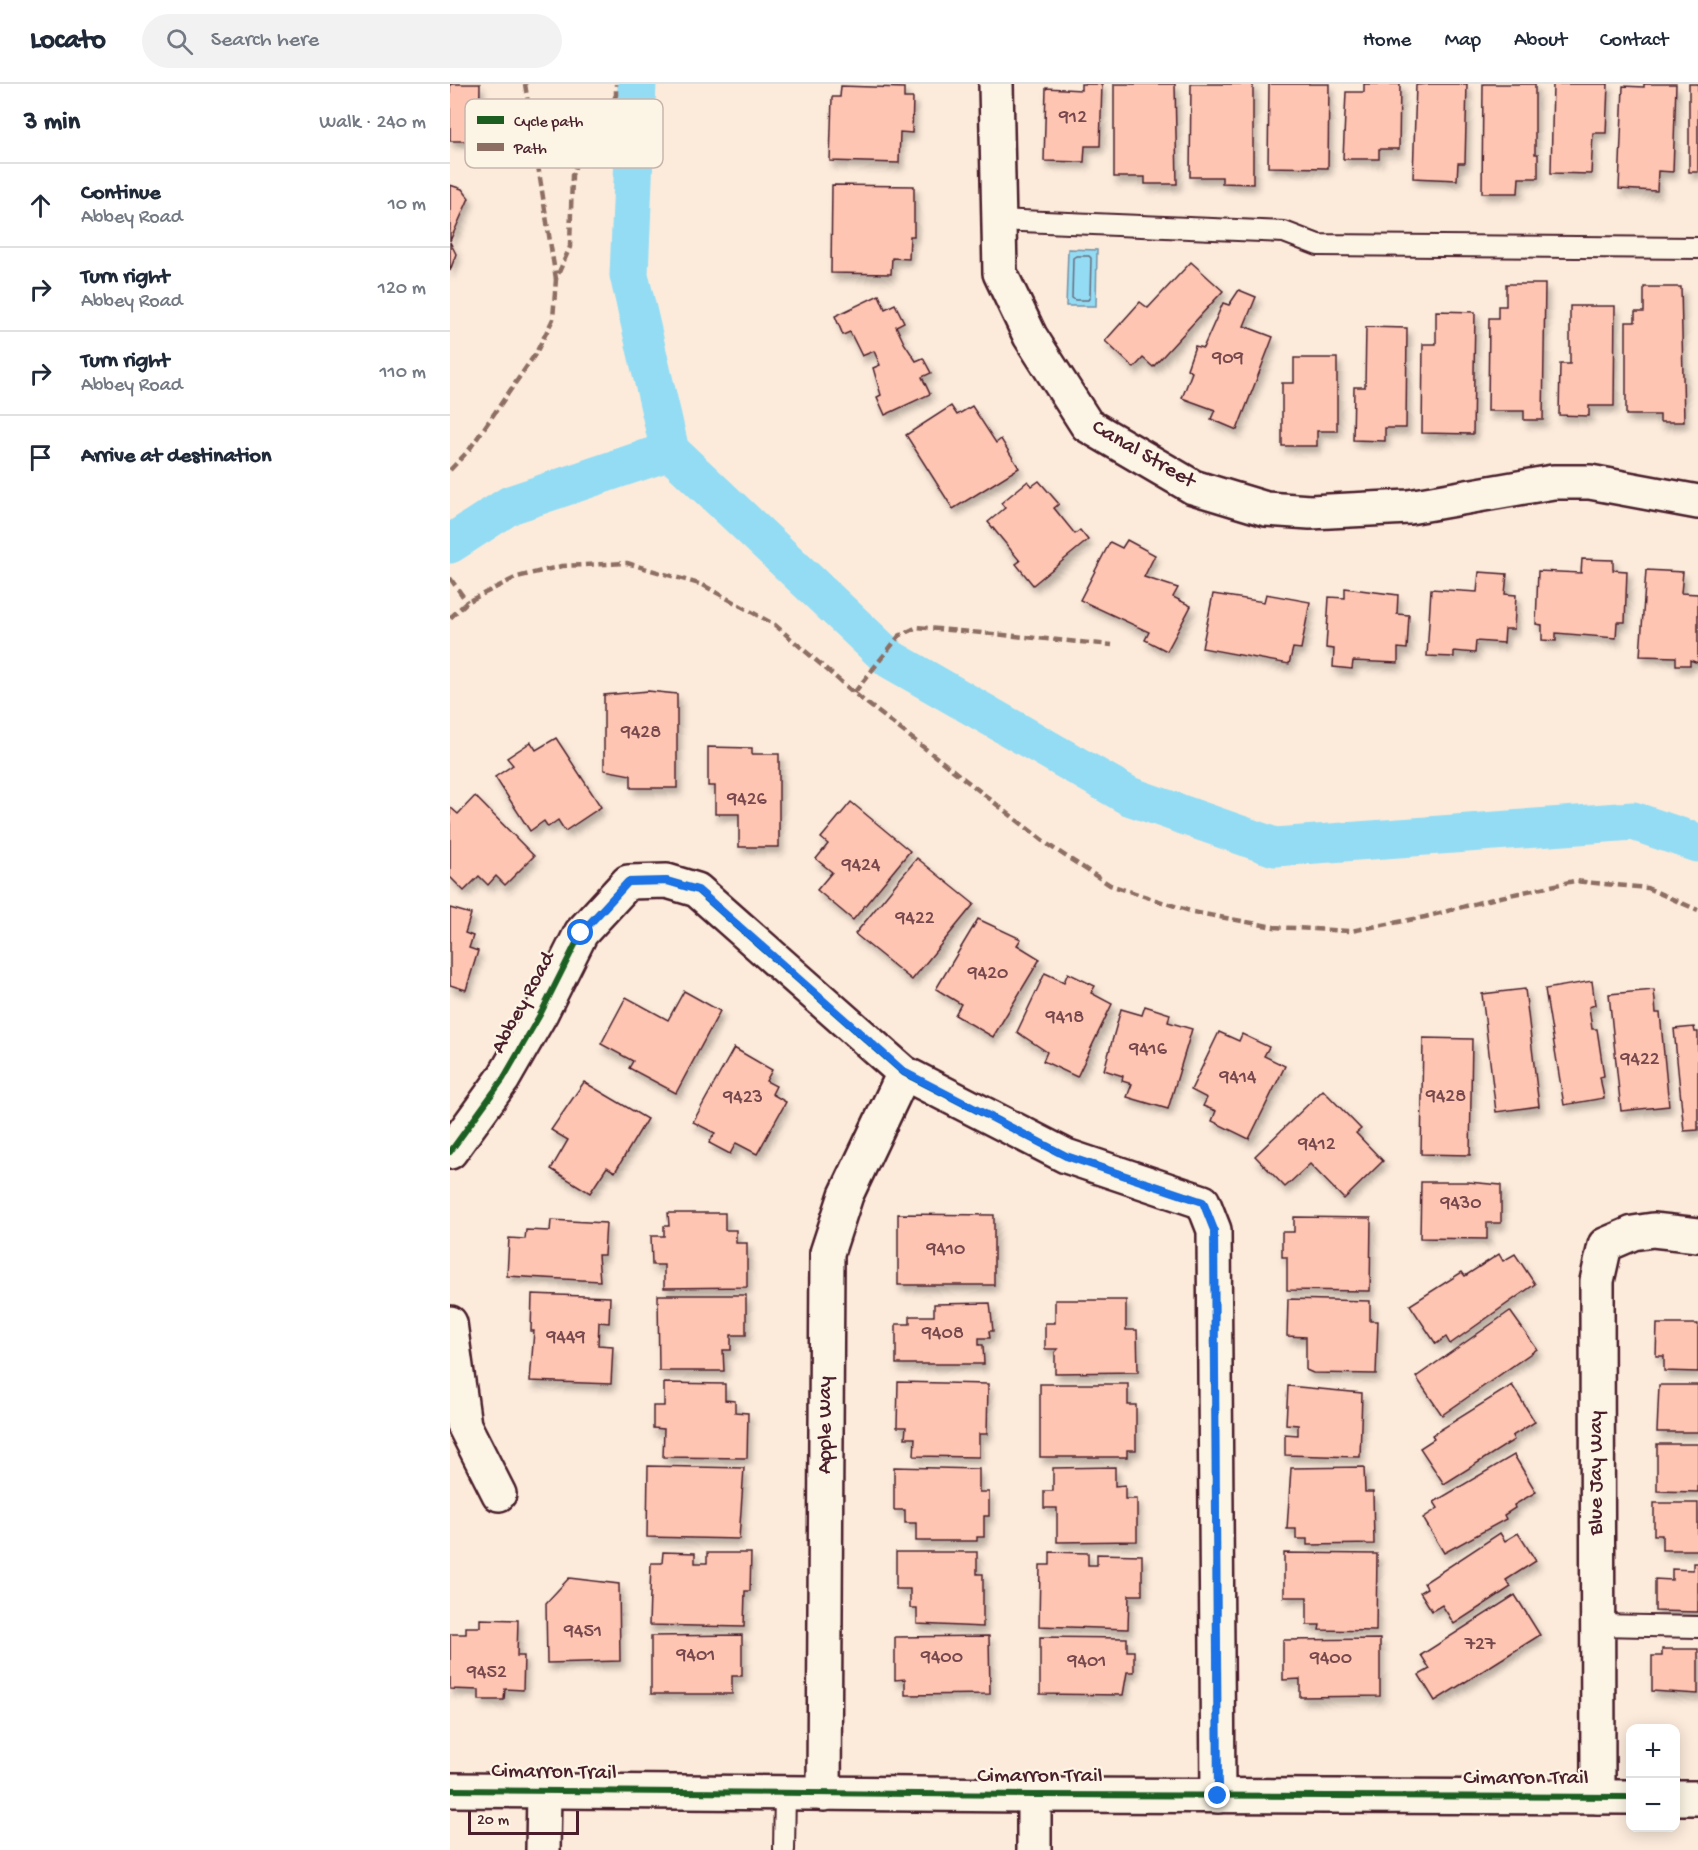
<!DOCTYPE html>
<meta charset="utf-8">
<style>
body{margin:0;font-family:"Gochi Hand",sans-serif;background:#f2f2f3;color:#1f2937}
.controls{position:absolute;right:18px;bottom:18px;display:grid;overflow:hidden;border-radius:12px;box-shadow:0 3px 15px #0003}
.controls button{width:54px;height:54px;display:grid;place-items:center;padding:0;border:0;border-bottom:2px solid #e0e1e3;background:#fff;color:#1f2937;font:30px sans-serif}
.scale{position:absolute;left:18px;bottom:15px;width:111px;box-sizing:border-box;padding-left:6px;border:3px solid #4a1f2b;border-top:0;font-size:16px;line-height:21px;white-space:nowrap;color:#4a1f2b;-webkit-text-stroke:4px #fcf5e5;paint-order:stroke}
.stop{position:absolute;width:18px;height:18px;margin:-14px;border:4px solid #1a73e8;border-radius:50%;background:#fff}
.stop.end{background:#1a73e8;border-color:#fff;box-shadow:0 2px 6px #0008}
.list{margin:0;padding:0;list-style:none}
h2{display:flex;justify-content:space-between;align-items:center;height:78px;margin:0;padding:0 24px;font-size:26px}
h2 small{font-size:20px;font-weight:400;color:#747a83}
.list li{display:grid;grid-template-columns:39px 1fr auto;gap:18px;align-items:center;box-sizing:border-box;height:84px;padding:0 24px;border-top:2px solid #e0e1e3}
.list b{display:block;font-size:22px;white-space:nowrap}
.list p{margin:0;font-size:20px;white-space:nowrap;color:#747a83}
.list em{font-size:20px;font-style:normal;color:#747a83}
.icon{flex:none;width:33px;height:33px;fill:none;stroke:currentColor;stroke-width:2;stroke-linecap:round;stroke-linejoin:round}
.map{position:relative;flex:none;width:1248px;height:1766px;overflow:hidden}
header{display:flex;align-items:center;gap:36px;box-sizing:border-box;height:84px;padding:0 30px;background:#fff;border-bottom:2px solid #e0e1e3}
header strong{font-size:28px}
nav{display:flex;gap:33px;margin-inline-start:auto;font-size:21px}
.search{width:420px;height:54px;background:#f2f2f3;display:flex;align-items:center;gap:15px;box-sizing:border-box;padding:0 21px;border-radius:33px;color:#747a83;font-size:22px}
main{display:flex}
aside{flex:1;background:#fff}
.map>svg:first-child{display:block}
</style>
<header>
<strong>Locato</strong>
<div class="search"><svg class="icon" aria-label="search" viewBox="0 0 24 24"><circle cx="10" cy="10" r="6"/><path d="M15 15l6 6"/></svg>Search here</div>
<nav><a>Home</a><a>Map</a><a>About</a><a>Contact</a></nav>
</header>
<main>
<aside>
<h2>3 min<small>Walk · 240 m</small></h2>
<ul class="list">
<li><svg class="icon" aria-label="ahead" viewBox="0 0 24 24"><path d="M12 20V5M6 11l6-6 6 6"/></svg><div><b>Continue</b><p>Abbey Road</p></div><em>10 m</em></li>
<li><svg class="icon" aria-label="right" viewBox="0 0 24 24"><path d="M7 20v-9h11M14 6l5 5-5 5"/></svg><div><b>Turn right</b><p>Abbey Road</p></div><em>120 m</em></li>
<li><svg class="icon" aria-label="right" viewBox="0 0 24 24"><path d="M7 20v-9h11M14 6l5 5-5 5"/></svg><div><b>Turn right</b><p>Abbey Road</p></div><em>110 m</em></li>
<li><svg class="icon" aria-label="arrive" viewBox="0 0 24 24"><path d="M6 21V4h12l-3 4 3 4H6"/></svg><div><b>Arrive at destination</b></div></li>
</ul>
</aside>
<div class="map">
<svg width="1248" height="1766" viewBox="0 0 1248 1766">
<defs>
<filter id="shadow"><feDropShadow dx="3.5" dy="6" stdDeviation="3" flood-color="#0004"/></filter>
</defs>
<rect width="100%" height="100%" fill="#fcebdb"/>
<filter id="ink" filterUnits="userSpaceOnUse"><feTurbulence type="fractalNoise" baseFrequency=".0167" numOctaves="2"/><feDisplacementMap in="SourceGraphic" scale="12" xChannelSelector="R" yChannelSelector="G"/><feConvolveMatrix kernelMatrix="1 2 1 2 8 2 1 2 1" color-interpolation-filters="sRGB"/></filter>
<g filter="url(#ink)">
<polygon fill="#93dcf4" stroke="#7690a4" stroke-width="1.5" points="618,165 647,166 646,222 616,222"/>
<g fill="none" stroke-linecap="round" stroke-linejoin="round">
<polygon stroke="#676b7b" stroke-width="1.5" points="626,172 639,172 641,174 640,213 638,216 625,216 622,214 623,174"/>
<g stroke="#93dcf4" stroke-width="39">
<polyline points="187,0 179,191 220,367 440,575 679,712 825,763 1183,737 1248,759"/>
<polyline points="0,460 60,421 220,367"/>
</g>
</g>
<g fill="#fdc5b2" stroke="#4a1f2b" stroke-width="1.5" filter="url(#shadow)">
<polygon points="0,0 30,0 29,57 0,57"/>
<polygon points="631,0 652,0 650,62 635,62 634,78 594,77 596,4 631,6"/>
<polygon points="664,0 725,0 727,100 695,100 695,93 664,93"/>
<polygon points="741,0 803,0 803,100 772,99 772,93 740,93"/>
<polygon points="819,0 879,0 878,84 818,83"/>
<polygon points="914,0 950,0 949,65 929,65 929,75 893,75 896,8 914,8"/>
<polygon points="980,0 1017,0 1015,79 1008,79 1007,96 963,94 966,1"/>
<polygon points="1033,0 1085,0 1085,70 1088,70 1088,94 1069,94 1068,109 1032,109"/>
<polygon points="1103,0 1158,0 1156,49 1143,49 1141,90 1101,89"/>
<polygon points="1194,0 1226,0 1223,88 1208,87 1207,107 1169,105 1173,2 1194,3"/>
<rect x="1239" y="0" width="9" height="88"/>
<polygon points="391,2 454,4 454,14 463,14 462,49 450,48 449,79 380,77 382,13 390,13"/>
<polygon points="0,101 12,105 19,114 0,157"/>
<polygon points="382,101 464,102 464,152 460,152 459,175 442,174 441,190 381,189"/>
<polygon points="0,158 6,170 0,187"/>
<polygon points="741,178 773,207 703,283 693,274 684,284 655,257 690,218 698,224"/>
<polygon points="1056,200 1095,200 1093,336 1074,336 1074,327 1038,327 1039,234 1048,234 1048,222 1056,222"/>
<polygon points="1194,203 1231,203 1234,338 1210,338 1210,331 1176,331 1176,238 1185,238 1185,228 1194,228"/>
<polygon points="789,206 806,213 794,242 823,253 787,346 761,335 765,326 732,314 742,288 737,285 745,262 753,264 773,219 779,221"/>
<polygon points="429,211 435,225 445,220 454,238 446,242 454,259 466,277 473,274 481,289 472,293 480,310 435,331 427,313 431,311 423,284 430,281 424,267 412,272 400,248 393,251 385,232"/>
<polygon points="1120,222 1165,222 1164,322 1139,322 1139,332 1109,331 1110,280 1120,280"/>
<polygon points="986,227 1025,228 1023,350 972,349 973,260 986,260"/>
<polygon points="916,243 957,244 956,344 935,344 935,357 903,356 904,303 915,303"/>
<polygon points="844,274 887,274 887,347 867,347 867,362 832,362 832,299 844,299"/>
<polygon points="501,322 507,331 522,322 546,359 551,355 569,384 503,425 456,351"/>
<polygon points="578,397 582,402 589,397 609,420 604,424 625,450 630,446 638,456 583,501 566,480 570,477 538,438 555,424 551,419"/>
<polygon points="677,456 705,471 694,493 728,504 723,513 741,522 717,567 695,556 699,548 630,516 660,458 672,464"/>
<polygon points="1132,475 1163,476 1163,486 1177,487 1175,538 1167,538 1166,554 1106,549 1106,557 1092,556 1092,541 1086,540 1088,487 1131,489"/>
<polygon points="1196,486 1233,488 1231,509 1248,510 1248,579 1240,576 1240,581 1226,581 1226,573 1190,572"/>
<polygon points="1029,488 1057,490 1055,510 1066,511 1064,545 1055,545 1054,559 1026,557 1025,569 1004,567 1004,573 977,572 981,505 1027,508"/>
<polygon points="895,504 948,511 947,530 959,531 957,565 948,564 948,579 903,577 902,585 883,583 884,565 876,564 879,513 895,514"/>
<polygon points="763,510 814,518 816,510 860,518 851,565 843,564 839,580 752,564"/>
<polygon points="198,607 227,610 227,704 181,704 181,691 154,686 154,611"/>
<polygon points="106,654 151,723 115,747 108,736 98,743 94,737 80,747 45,693 63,681 57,674 81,658 86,666"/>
<polygon points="258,663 302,664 302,670 329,670 329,763 289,763 289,730 265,730 265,702 258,702"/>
<polygon points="25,712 84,772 55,801 46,792 38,801 29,792 14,807 0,793 0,723 8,730"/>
<polygon points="401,718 460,767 403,836 367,806 382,788 366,775 378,760 371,754"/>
<polygon points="467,774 524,820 462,896 405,850"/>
<polygon points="0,824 21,830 15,849 23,852 19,864 28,867 16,906 0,901"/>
<polygon points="528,835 571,855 567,861 590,875 543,953 505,931 511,920 486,905"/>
<polygon points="595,889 614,898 618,889 645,902 641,909 662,920 627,993 593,977 597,968 567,948"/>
<polygon points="1142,897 1145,921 1139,923 1142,945 1147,945 1154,992 1150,993 1154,1014 1114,1021 1095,905"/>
<polygon points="1075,905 1089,1022 1046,1028 1032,910"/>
<polygon points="1204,906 1206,929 1210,929 1219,1022 1171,1027 1159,910"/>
<polygon points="234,907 270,927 226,1009 179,984 183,977 151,960 176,913 218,936"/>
<polygon points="695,922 720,930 718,938 742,945 718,1025 677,1013 682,1000 672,997 673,992 654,986 671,925 692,931"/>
<polygon points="1244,943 1245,948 1248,948 1248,1046 1234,1047 1224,945"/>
<polygon points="769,948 789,957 792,950 819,963 814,972 835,982 799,1055 762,1037 766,1027 753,1022 757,1014 741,1006"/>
<polygon points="973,954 1022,955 1020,1071 971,1070"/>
<polygon points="284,964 322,986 316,997 326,1002 322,1010 336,1018 307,1070 286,1059 280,1070 259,1059 265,1049 243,1038"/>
<polygon points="134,998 197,1035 165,1088 157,1083 140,1109 101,1085 118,1056 101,1046"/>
<polygon points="873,1006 911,1045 906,1049 933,1077 894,1115 860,1080 835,1103 805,1072"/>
<polygon points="971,1098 1018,1098 1051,1101 1051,1139 1037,1139 1037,1155 970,1154"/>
<polygon points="218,1129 275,1129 275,1146 286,1146 286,1159 297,1159 297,1203 214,1204 214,1181 202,1181 201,1152 214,1152 214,1142 219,1142"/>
<polygon points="448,1130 544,1131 544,1201 448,1201"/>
<polygon points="844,1133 921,1134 920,1207 837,1206 837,1173 832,1173 832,1148 844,1148"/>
<polygon points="101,1136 156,1139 154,1171 148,1171 150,1197 57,1192 59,1154 75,1155 76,1146 100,1147"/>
<polygon points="1049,1170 1053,1177 1065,1170 1085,1200 1000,1260 996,1253 986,1260 960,1221 1012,1188 1015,1192"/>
<polygon points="82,1210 160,1213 159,1239 149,1238 148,1261 163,1262 161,1300 80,1297 84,1247 81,1247"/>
<polygon points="208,1211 296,1211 296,1251 281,1251 281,1266 273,1266 274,1287 209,1287"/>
<polygon points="838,1215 920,1217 920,1237 928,1237 926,1290 863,1289 856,1286 856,1253 837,1252"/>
<polygon points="605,1216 676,1216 676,1246 687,1246 688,1288 605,1289 605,1268 608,1265 595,1265 595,1239 605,1239"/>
<polygon points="540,1219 543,1247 539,1247 540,1254 529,1254 529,1261 533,1261 534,1280 446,1280 446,1240 460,1240 460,1232 484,1232 484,1220"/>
<polygon points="1060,1227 1087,1265 992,1331 966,1293"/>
<polygon points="1207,1240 1248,1240 1248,1288 1214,1287 1214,1272 1206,1272"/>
<polygon points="448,1298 538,1300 537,1350 529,1350 529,1373 464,1372 465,1354 455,1354 456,1343 447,1343"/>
<polygon points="214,1299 275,1300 275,1316 285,1317 285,1328 298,1329 297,1374 213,1373 214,1345 203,1344 203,1322 214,1322"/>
<polygon points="590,1300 678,1300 678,1321 686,1321 686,1366 677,1366 677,1373 590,1373"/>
<polygon points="1062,1301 1085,1338 1062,1352 1064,1356 994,1400 970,1364 984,1355 982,1351"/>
<polygon points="1209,1301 1248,1301 1248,1348 1207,1348"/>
<polygon points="838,1302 912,1309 910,1373 835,1371 835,1350 848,1351 848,1341 836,1340"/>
<polygon points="1207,1360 1248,1360 1248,1408 1207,1407"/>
<polygon points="1064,1371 1086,1408 1064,1421 1065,1424 1054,1431 1056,1435 994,1469 973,1434 988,1424 984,1418"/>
<polygon points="198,1382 294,1384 289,1455 197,1453"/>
<polygon points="444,1383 529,1385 529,1408 539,1408 539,1432 534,1432 534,1453 527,1453 527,1457 466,1457 466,1439 455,1439 455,1426 444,1426"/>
<polygon points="665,1383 665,1402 675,1401 675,1415 687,1415 687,1457 607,1458 607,1424 594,1424 594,1407 603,1407 603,1384"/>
<polygon points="914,1383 915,1408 923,1408 924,1460 857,1461 857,1455 846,1455 846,1445 837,1445 841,1384"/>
<polygon points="1204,1419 1248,1419 1248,1466 1212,1466 1212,1451 1204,1451"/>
<polygon points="1050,1449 1055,1457 1068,1449 1086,1477 1056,1496 1061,1503 1004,1540 992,1521 982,1527 970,1508 977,1504 974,1499"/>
<polygon points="213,1468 245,1469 245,1479 257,1479 257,1469 301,1469 300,1507 295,1507 294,1543 199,1541 201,1479 212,1479"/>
<polygon points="446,1468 527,1468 527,1490 533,1490 533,1543 467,1540 467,1524 460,1524 460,1505 446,1505"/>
<polygon points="600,1468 638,1469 638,1481 647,1481 647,1470 692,1471 692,1511 679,1511 678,1545 589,1542 590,1481 600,1481"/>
<polygon points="834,1469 927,1470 926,1547 869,1546 870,1541 857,1541 857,1513 834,1513"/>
<polygon points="1243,1479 1248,1479 1248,1528 1205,1527 1205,1495 1222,1496 1222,1485 1243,1486"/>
<polygon points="119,1494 169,1500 170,1577 97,1579 96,1519"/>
<polygon points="1065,1511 1090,1551 985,1617 969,1591 980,1585 971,1571"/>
<polygon points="30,1535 68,1536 67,1572 74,1572 73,1606 55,1605 54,1616 29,1616 29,1606 0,1605 0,1550 16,1550 16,1543 30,1543"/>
<polygon points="292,1551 292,1592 282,1592 282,1610 201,1610 201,1552"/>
<polygon points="539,1552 540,1610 455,1611 455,1595 445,1596 445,1553"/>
<polygon points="590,1553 677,1554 677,1567 684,1567 684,1588 677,1588 673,1611 590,1610"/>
<polygon points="930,1555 930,1612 850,1613 850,1595 833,1596 833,1556"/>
<polygon points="1212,1565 1248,1565 1248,1610 1202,1607 1202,1572 1212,1572"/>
</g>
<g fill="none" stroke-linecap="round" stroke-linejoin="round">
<g stroke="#4a1f2b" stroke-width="24">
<g id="lane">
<polyline points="549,136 834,148 868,161 1248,164"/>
<polyline points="1148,1541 1248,1543"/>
<polyline points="334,1766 335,1709"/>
</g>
</g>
<g stroke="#4a1f2b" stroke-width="38">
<g id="street">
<polyline points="546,0 550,189 580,252 637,341 743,403 816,425 860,428 959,423 1103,398 1140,398 1248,418"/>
<polyline points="0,1068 53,995 91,929 131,849 178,798 217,797 247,806 454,989 616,1072 753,1118 764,1146 768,1712"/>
<polyline points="0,1239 14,1341 49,1410"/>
<polyline points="374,1710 377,1169 396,1111 454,989"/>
<polyline points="1148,1713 1147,1197 1155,1161 1183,1149 1203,1146 1248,1151"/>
<polyline points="93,1766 94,1707"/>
<polyline points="584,1766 584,1711"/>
</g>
</g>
<g stroke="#4a1f2b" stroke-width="38">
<g id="secondary">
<polyline points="0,1706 584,1711 1180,1713"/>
<polyline points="1226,1714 1248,1714"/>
</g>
</g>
<use href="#lane" stroke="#fcf5e5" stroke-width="20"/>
<use href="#street" stroke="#fcf5e5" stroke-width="33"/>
<use href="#secondary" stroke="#fcf5e5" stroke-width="33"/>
<g stroke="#8d6e63" stroke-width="4.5" stroke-dasharray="9 4.5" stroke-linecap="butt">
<polyline points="75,0 106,195"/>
<polyline points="0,386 19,366 86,269 103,235 106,195 120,163 122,91 132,65 151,43 166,11 166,0"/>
<polyline points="0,494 17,518"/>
<polyline points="0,534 17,518 67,493 112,482 177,479 253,501 325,541 404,609 600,762 660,801 743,828 824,843 901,847 975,833 1046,814 1124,797 1197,804 1248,826"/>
<polyline points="404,609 449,552 467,543 662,561"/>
</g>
<g stroke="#fcf5e5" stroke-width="10">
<g id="cycleway">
<polyline points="0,1068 53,995 91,929 131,849 178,798 217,797 247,806 454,989 616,1072 753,1118 764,1146 768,1712"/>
<polyline points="0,1706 584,1711 1180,1713"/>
</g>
</g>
<use href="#cycleway" stroke="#1b5e20" stroke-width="6"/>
</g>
</g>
<g fill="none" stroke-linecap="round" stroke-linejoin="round" filter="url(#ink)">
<polyline stroke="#1a73e8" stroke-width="8" points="131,849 178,798 217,797 248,806 454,988 616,1072 753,1118 764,1146 768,1712"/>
</g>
<g text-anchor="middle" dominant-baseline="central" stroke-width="4.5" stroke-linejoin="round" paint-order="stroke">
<g font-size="20" fill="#77484d">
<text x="623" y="34">912</text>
<text x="778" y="275">909</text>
<text x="191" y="649">9428</text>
<text x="297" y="716">9426</text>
<text x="411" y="782">9424</text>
<text x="465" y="835">9422</text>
<text x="538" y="890">9420</text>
<text x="615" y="934">9418</text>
<text x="698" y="966">9416</text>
<text x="1190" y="976">9422</text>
<text x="788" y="994">9414</text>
<text x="996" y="1013">9428</text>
<text x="293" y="1014">9423</text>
<text x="867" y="1061">9412</text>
<text x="1011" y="1120">9430</text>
<text x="496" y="1166">9410</text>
<text x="493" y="1250">9408</text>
<text x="116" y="1254">9449</text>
<text x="133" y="1548">9451</text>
<text x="1030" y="1561">727</text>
<text x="246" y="1572">9401</text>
<text x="492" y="1574">9400</text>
<text x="881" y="1575">9400</text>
<text x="637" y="1578">9401</text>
<text x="37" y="1589">9452</text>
</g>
<g font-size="22" fill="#4a1f2b" stroke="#fcf5e5">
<text transform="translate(693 371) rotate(30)">Canal Street</text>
<text transform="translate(74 919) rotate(-62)">Abbey Road</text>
<text transform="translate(376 1341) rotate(-90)">Apple Way</text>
<text transform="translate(1147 1389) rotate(-90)">Blue Jay Way</text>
<text transform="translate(104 1689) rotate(1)">Cimarron Trail</text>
<text x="590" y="1693">Cimarron Trail</text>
<text x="1076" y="1695">Cimarron Trail</text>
</g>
</g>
<rect x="15" y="15" width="198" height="69" rx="9" fill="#fcf5e5" stroke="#c7b5ad" stroke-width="1.5"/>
<rect x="27" y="32" width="27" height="8" fill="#1b5e20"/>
<rect x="27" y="59" width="27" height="8" fill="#8d6e63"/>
<g font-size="16" fill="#4a1f2b">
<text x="64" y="42">Cycle path</text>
<text x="64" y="69">Path</text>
</g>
</svg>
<div class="controls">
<button>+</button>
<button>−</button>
</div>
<div class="scale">20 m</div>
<div class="stop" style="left:131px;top:849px"></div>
<div class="stop end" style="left:768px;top:1712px"></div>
</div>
</main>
